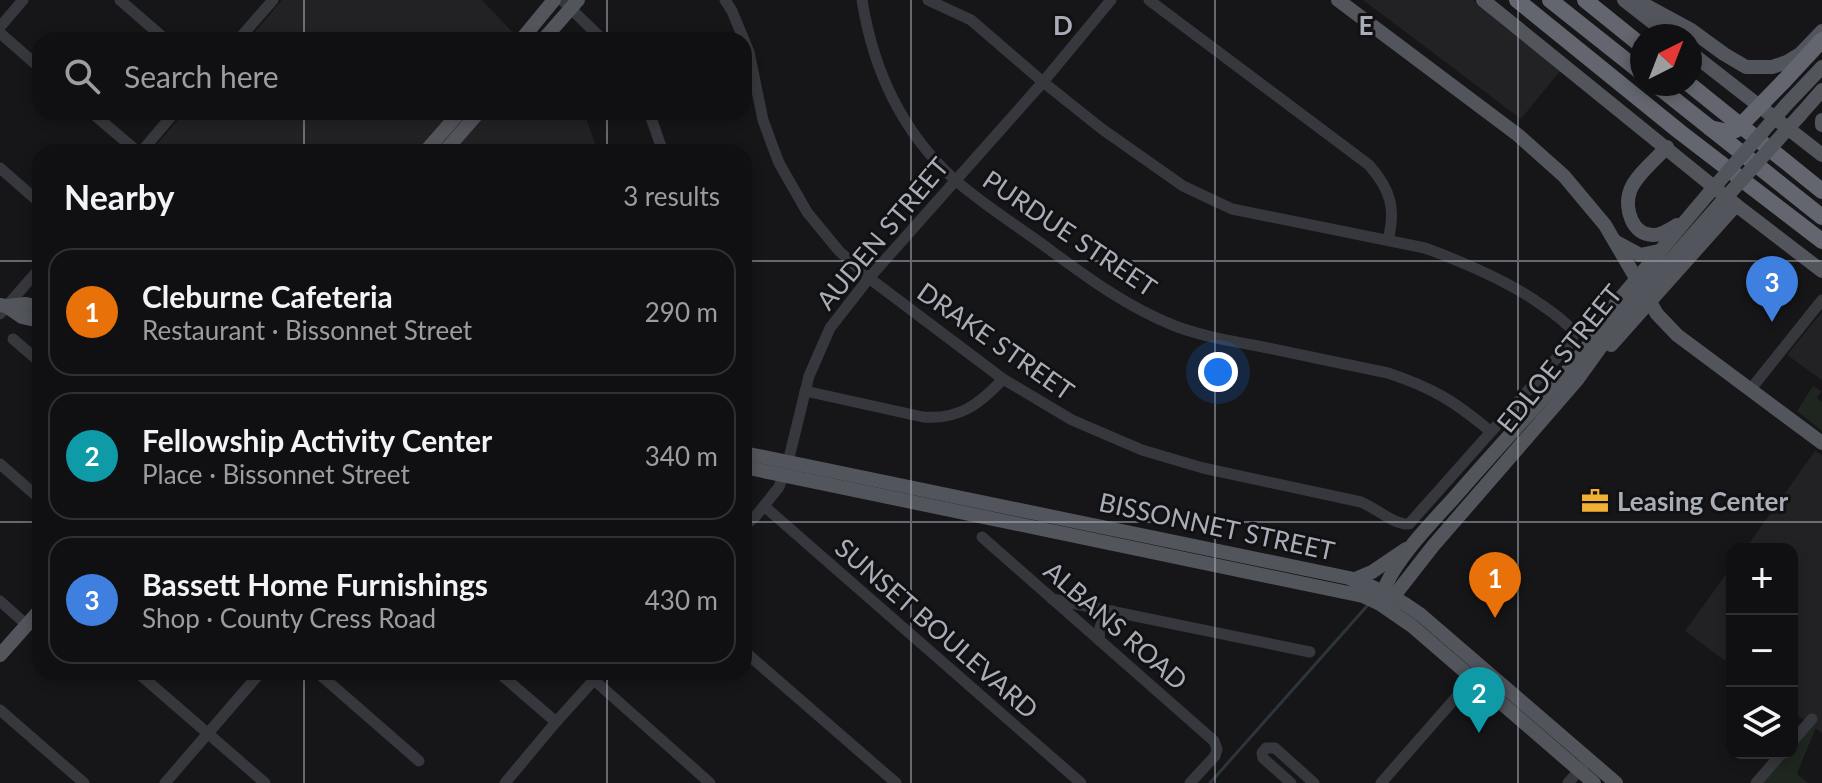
<!DOCTYPE html>
<meta charset="utf-8">
<style>
body{margin:0;font-family:Lato,sans-serif;background:#1e1e20;color:#f1f3f6}
.controls{position:absolute;right:24px;bottom:24px;display:grid;overflow:hidden;border-radius:16px;box-shadow:0 4px 12px #0003}
.controls button{width:72px;height:72px;display:grid;place-items:center;padding:0;border:0;border-bottom:2px solid #303032;background:#101012;color:#f1f3f6;font:40px sans-serif}
.compass{position:absolute;left:1630px;top:24px;width:72px;height:72px;border-radius:50%;background:#101012;box-shadow:0 4px 12px #0003;rotate:42deg}
.you{position:absolute;left:1218px;top:372px;width:28px;height:28px;margin:-20px;border:6px solid #fff;border-radius:50%;background:#1a73e8;box-shadow:0 0 0 12px #1a73e833}
.badge{display:grid;place-items:center;width:52px;height:52px;border-radius:50%;background:#f2b134;color:#fff;font-size:26px;font-weight:700}
.pin{position:absolute;translate:-50% -66px;filter:drop-shadow(0 2px 4px #0008)}
.pin::after{content:'';position:absolute;top:42px;width:28px;height:24px;background:inherit;clip-path:polygon(0 0,100% 0,50% 100%)}
.list{margin:0;padding:0;list-style:none}
h2{display:flex;justify-content:space-between;align-items:center;height:104px;margin:0;padding:0 32px;font-size:34px}
h2 small{font-size:26px;font-weight:400;color:#9c9d9f}
.list li{display:grid;grid-template-columns:52px 1fr auto;gap:24px;align-items:center;box-sizing:border-box;height:128px;margin:0 16px 16px;padding:0 16px;border:2px solid #303032;border-radius:24px}
.list b{display:block;font-size:30px;white-space:nowrap}
.list p{margin:0;font-size:26px;white-space:nowrap;color:#9c9d9f}
.list em{font-size:26px;font-style:normal;color:#9c9d9f}
.icon{flex:none;width:44px;height:44px;fill:none;stroke:currentColor;stroke-width:2;stroke-linecap:round;stroke-linejoin:round}
.map{position:relative;flex:none;width:1822px;height:783px;overflow:hidden}
.search{position:absolute;background:#101012;box-shadow:0 4px 12px #0003;left:32px;top:32px;width:720px;height:88px;display:flex;align-items:center;gap:20px;box-sizing:border-box;padding:0 28px;border-radius:24px;color:#9c9d9f;font-size:30px}
.panel{position:absolute;background:#101012;box-shadow:0 4px 12px #0003;left:32px;top:144px;width:720px;height:536px;border-radius:24px}
.map>svg:first-child{display:block}
</style>
<div class="map">
<svg width="1822" height="783" viewBox="0 0 1822 783">
<rect width="100%" height="100%" fill="#161618"/>
<g fill="#222225">
<polygon points="282,0 482,0 520,40 248,40"/>
<polygon points="1363,0 1473,0 1561,70 1521,119"/>
<polygon points="185,112 581,112 585,116 598,152 150,152"/>
<polygon points="1822,312 1822,380 1787,355"/>
<polygon points="1815,451 1822,455 1822,733 1792,711 1792,549 1745,549"/>
<polygon points="1732,566 1732,666 1685,631"/>
</g>
<g fill="#1e261f">
<polygon points="1813,386 1821,391 1817,398 1822,402 1822,431 1797,411"/>
<polygon points="1812,724 1816,727 1797,774 1808,783 1762,783 1787,753 1792,753 1792,747"/>
</g>
<g fill="none" stroke-linecap="round" stroke-linejoin="round">
<polyline stroke="#2c353c" stroke-width="3" points="1210,783 1367,606"/>
<g stroke="#37383d" stroke-width="11">
<polyline points="120,0 166,40"/>
<polyline points="562,0 603,40"/>
<polyline points="725,0 732,11 744,40"/>
<path d="M862 0C873 69 902 132 954 179 981 203 1013 223 1042 244 1084 275 1126 307 1175 326 1202 336 1230 341 1258 346 1301 355 1345 364 1388 373 1433 388 1454 401 1490 431"/>
<path d="M1149 0 1369 165C1391 190 1396 209 1388 240"/>
<polyline points="0,27 23,0"/>
<polyline points="0,33 40,68"/>
<polyline points="238,40 273,0"/>
<path d="M744 40 749 52 763 120 771 142 779 163 807 212 839 251 869 278 1003 379 1072 420 1142 450 1203 468 1361 502C1376 508 1394 525 1409 524L1570 343 1573 337 1572 330C1561 317 1547 309 1533 299 1499 277 1463 262 1425 248L1232 209 1183 186 1102 129 1043 82 971 20 928 0"/>
<polyline points="91,112 138,152"/>
<polyline points="649,112 663,152"/>
<polyline points="141,152 175,112"/>
<polyline points="0,168 40,203"/>
<polyline points="0,314 40,268"/>
<polyline points="13,339 40,362"/>
<polyline points="1750,390 1822,300"/>
<path d="M805 391 923 417C959 420 980 404 1003 379"/>
<polyline points="0,464 40,499"/>
<polyline points="764,506 1081,783"/>
<polyline points="744,526 755,517 779,487 788,462 809,376 830,328 869,278 1043,82 1111,0"/>
<polyline points="982,537 1214,741 1217,749 1215,756 1190,783"/>
<polyline points="1052,599 1310,652"/>
<polyline points="0,601 27,625"/>
<path d="M1100 641C1097 627 1102 620 1113 611"/>
<polyline points="744,651 896,783"/>
<polyline points="137,672 265,783"/>
<polyline points="317,672 419,761"/>
<polyline points="498,672 556,722"/>
<polyline points="594,680 710,783"/>
<polyline points="0,710 84,783"/>
<polyline points="1792,742 1812,719"/>
<polyline points="165,783 261,672"/>
<polyline points="505,783 556,722 601,672"/>
<polyline points="1291,783 1263,758 1262,753 1266,748 1275,748 1314,783"/>
<polyline points="1381,783 1473,678 1479,675"/>
<polyline points="1568,783 1583,766"/>
<polyline points="1756,783 1782,753"/>
</g>
<g stroke="#53555c" stroke-width="14">
<polyline points="1338,0 1518,135 1564,176 1605,225 1657,314 1677,335 1822,443"/>
<polyline points="1483,0 1736,205 1822,271"/>
<polyline points="1624,0 1670,36"/>
<polyline points="1636,0 1691,30 1724,54 1746,67 1772,67 1787,62 1800,54 1822,31"/>
<polyline points="521,40 554,0"/>
<polyline points="543,40 578,0"/>
<polyline points="1690,52 1822,155"/>
<polyline points="1786,105 1822,67"/>
<polyline points="1801,114 1822,90"/>
<polyline points="1822,120 1822,125"/>
<path d="M1667 147C1656 159 1635 176 1630 191 1624 208 1632 236 1654 235 1662 235 1670 229 1677 225"/>
<polyline points="425,152 460,112"/>
<polyline points="444,152 479,112"/>
<polyline points="1616,242 1640,255 1659,251"/>
<polyline points="0,305 6,306 26,304 40,307"/>
<polyline points="6,306 22,317 40,321"/>
<polyline points="1611,345 1736,205"/>
<path d="M744 453 1349 578C1376 587 1398 598 1421 615L1616 783"/>
<polyline points="744,467 1363,596 1380,604 1412,626 1594,783"/>
<polyline points="1353,580 1372,572 1406,549"/>
<path d="M1381 599C1388 567 1430 524 1453 499 1491 455 1531 412 1569 369L1587 347 1613 307 1709 193"/>
<polyline points="1387,600 1394,596 1433,546 1577,380 1631,305 1720,204"/>
<polyline points="0,655 40,610"/>
</g>
<g stroke="#63666e" stroke-width="16">
<polyline points="1517,0 1680,132 1822,241"/>
<polyline points="1550,0 1642,73"/>
<polyline points="1585,0 1642,46"/>
<polyline points="1783,82 1822,40"/>
<polyline points="1655,84 1822,217"/>
<polyline points="1689,84 1822,191"/>
</g>
<g stroke="#53555c" stroke-width="14">
<polyline points="1709,193 1786,105"/>
<polyline points="1720,204 1801,114"/>
</g>
<polyline stroke="#63666e" stroke-width="16" points="1710,128 1728,132 1736,130 1783,82"/>
</g>
<path fill="none" stroke="#a8adb8" stroke-width="2" stroke-opacity="0.55" d="M304 0V40M607 0V40M911 0V783M1215 0V783M1518 0V783M304 112V152M607 112V152M0 261H40M744 261H1822M0 522H40M744 522H1822M304 672V783M607 672V783"/>
<defs>
<g id="office-bare" transform="scale(2.16)"><path d="M-6-3h4V-5.5h4V-3h4V5H-6ZM-1-4.5V-3h2v-1.5ZM-6 0V1H6V0Z" fill="#f2b134" stroke="#111113" stroke-width="2.5" paint-order="stroke"/></g>
</defs>
<g fill-rule="evenodd">
<use href="#office-bare" x="1595" y="501"/>
</g>
<g text-anchor="middle" dominant-baseline="central" stroke-width="6" stroke-linejoin="round" paint-order="stroke">
<g font-size="26" fill="#a8adb8" stroke="#111113">
<text transform="translate(882 233) rotate(-50)">AUDEN STREET</text>
<text transform="translate(1070 233) rotate(34)">PURDUE STREET</text>
<text transform="translate(996 341) rotate(35)">DRAKE STREET</text>
<text transform="translate(1559 358) rotate(-51)">EDLOE STREET</text>
<text transform="translate(1217 526) rotate(12)">BISSONNET STREET</text>
<text transform="translate(1116 625) rotate(41)">ALBANS ROAD</text>
<text transform="translate(937 628) rotate(41)">SUNSET BOULEVARD</text>
</g>
<g font-size="26" font-weight="bold" fill="#a8adb8" stroke="#111113" text-anchor="start">
<text x="1617" y="501">Leasing Center</text>
</g>
</g>
<g font-size="26" text-anchor="middle" font-weight="bold" fill="#a8adb8" stroke="#111113" stroke-width="6" stroke-linejoin="round" paint-order="stroke">
<text x="1063" y="35">D</text>
<text x="1366" y="35">E</text>
</g>
</svg>
<div class="controls">
<button>+</button>
<button>−</button>
<button><svg class="icon" aria-label="layers" viewBox="0 0 24 24"><path d="M12 4l9 5-9 5-9-5zM3 14l9 5 9-5"/></svg></button>
</div>
<svg class="compass" viewBox="-18 -18 36 36"><path d="M0-13l5 13h-10z" fill="#e53935"/><path d="M0 13l5-13h-10z" fill="#9c9d9f"/></svg>
<div class="you"></div>
<div class="pin badge" style="left:1495px;top:618px;background:#e8710a">1</div>
<div class="pin badge" style="left:1479px;top:733px;background:#0f9aa8">2</div>
<div class="pin badge" style="left:1772px;top:322px;background:#3f7fe0">3</div>
<div class="search"><svg class="icon" aria-label="search" viewBox="0 0 24 24"><circle cx="10" cy="10" r="6"/><path d="M15 15l6 6"/></svg>Search here</div>
<section class="panel">
<h2>Nearby<small>3 results</small></h2>
<ul class="list">
<li><span class="badge" style="background:#e8710a">1</span><div><b>Cleburne Cafeteria</b><p>Restaurant · Bissonnet Street</p></div><em>290 m</em></li>
<li><span class="badge" style="background:#0f9aa8">2</span><div><b>Fellowship Activity Center</b><p>Place · Bissonnet Street</p></div><em>340 m</em></li>
<li><span class="badge" style="background:#3f7fe0">3</span><div><b>Bassett Home Furnishings</b><p>Shop · County Cress Road</p></div><em>430 m</em></li>
</ul>
</section>
</div>
